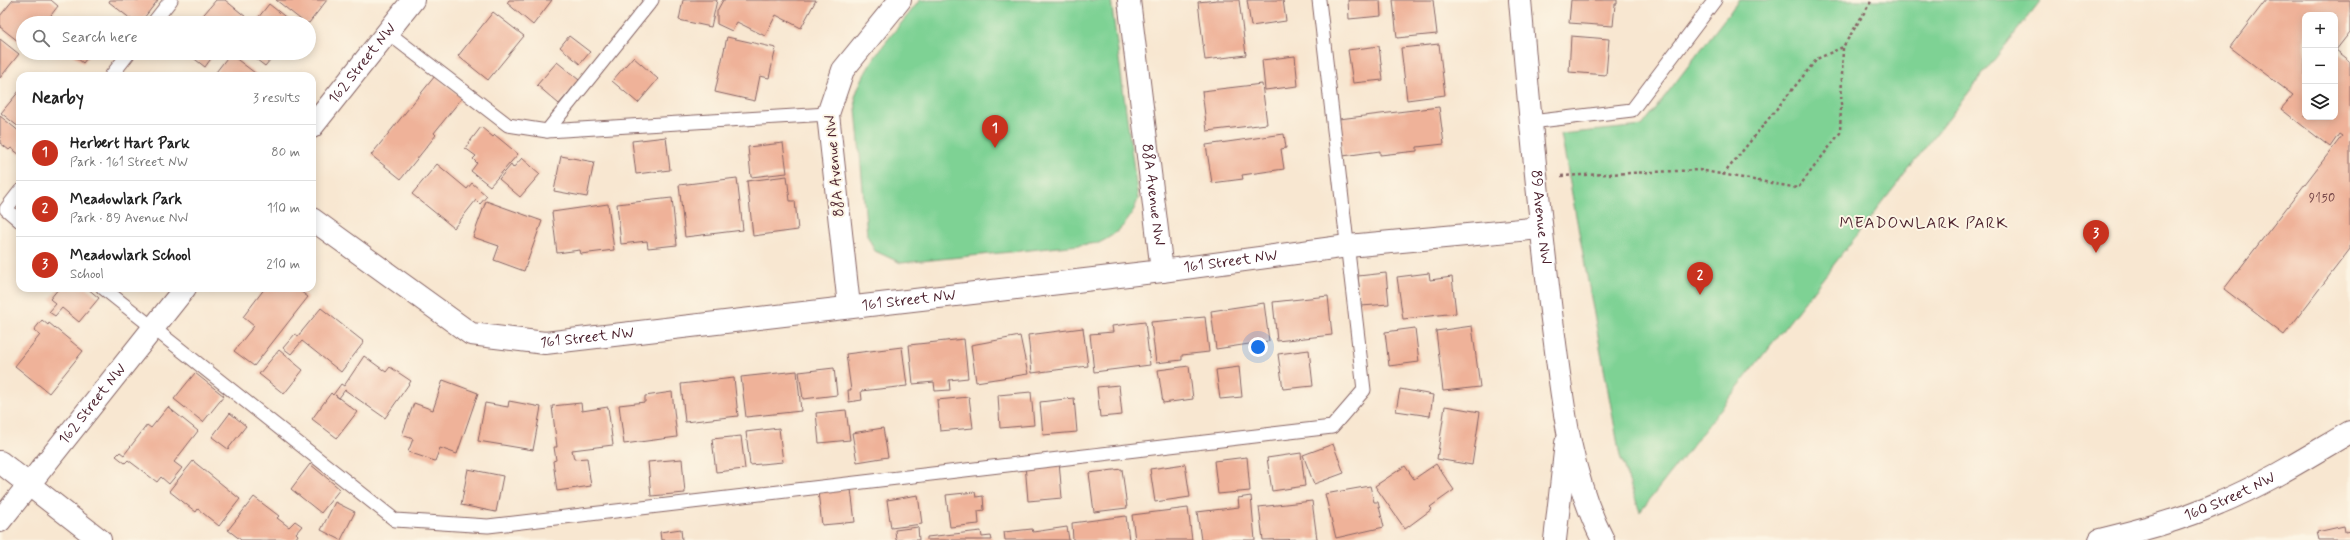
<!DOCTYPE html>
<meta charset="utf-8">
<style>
body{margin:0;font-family:Mynerve,sans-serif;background:#f6f6f6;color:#222}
.controls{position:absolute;right:12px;top:12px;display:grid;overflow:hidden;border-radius:8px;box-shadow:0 2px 10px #0003}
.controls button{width:36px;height:36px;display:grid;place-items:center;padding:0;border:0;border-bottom:1px solid #e0e0e0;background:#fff;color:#222;font:20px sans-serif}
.you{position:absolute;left:1258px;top:347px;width:14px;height:14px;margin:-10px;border:3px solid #fff;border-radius:50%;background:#1a73e8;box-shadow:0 0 0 6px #1a73e833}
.badge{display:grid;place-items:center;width:26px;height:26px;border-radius:50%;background:#c8321e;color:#fff;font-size:13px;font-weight:700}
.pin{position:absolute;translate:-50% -33px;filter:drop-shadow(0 1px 2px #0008)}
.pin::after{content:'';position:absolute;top:21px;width:14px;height:12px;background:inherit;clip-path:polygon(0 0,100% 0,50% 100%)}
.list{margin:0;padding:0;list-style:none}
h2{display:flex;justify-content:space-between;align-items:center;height:52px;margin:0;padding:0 16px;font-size:17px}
h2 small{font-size:13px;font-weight:400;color:#767676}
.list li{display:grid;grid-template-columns:26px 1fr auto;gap:12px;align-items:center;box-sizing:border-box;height:56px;padding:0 16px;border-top:1px solid #e0e0e0}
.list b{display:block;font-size:15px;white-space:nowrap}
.list p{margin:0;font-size:13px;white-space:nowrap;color:#767676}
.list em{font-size:13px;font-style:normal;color:#767676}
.icon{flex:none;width:22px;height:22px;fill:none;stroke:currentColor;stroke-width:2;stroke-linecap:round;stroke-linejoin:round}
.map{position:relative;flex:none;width:2350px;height:540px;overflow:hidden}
.search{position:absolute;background:#fff;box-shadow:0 2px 10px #0003;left:16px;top:16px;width:300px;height:44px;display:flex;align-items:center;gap:10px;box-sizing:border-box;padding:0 14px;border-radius:22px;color:#767676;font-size:15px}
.panel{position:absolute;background:#fff;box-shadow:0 2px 10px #0003;left:16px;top:72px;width:300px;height:220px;border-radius:12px}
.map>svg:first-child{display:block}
</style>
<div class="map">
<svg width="2350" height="540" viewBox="0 0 2350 540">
<rect width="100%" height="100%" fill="#fcf5e5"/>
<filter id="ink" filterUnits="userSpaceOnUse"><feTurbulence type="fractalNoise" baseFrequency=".025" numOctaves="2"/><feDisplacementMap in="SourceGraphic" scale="8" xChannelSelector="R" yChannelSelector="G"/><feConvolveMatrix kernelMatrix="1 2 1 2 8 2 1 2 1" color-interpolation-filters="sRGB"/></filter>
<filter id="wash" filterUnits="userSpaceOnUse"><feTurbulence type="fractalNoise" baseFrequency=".012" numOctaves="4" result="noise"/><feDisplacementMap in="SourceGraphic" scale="16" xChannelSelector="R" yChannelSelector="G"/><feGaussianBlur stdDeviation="0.9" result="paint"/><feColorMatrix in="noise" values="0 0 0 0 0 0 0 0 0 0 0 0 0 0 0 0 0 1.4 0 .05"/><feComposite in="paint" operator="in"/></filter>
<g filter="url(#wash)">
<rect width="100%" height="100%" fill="#f8e7d1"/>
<g fill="#7ed294" stroke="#647860">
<path d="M920 0H1111L1138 199C1131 221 1119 233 1099 243L901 263 875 251 867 235 855 97C867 59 896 31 920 0Z"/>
<polygon points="1739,0 2041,0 1640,512 1620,456 1561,134 1642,126"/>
</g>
<g id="blocks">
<g fill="#efb299" fill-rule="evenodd">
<polygon points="13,0 51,0 58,6 45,23 23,23 23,45 0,27 0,16"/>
<polygon points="110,0 158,0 140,23 136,23 109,2"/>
<polygon points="216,0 225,0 246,17 241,23 202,23 199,20"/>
<polygon points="276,0 327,0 309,23 305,23"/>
<polygon points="509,0 552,0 533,25 507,3"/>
<polygon points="683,0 717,0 711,27 679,20"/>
<polygon points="723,0 816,0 801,28 776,15 765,36 737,22 732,31 717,24 717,11"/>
<polygon points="1217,0 1239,0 1246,55 1205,60 1198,2"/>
<polygon points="1247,0 1283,0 1286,21 1251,26"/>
<polygon points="1348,0 1380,0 1381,16 1349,19"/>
<polygon points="1393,0 1433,0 1437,34 1397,38"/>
<polygon points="1571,0 1617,0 1617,4 1615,4 1613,26 1569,23"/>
<path d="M2266 0H2350V32L2336 50 2350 61V249L2284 335 2224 289 2342 136 2339 134 2330 147 2281 109 2293 95 2230 47ZM2305 15H2335V117H2305Z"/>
<polygon points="269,4 293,23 254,23"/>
<polygon points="493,12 524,36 488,80 458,56"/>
<polygon points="569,36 590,52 580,64 560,47"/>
<polygon points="1571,36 1609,39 1606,75 1569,72"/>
<polygon points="727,37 776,48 769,78 760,76 755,101 715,92"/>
<polygon points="0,39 19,54 0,78"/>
<polygon points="1439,44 1445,95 1407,100 1401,48"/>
<polygon points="1379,46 1383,80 1353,83 1348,50"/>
<polygon points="71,53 91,53 83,63"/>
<polygon points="187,53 215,53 205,67"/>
<polygon points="248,53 276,53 265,66"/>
<polygon points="230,54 259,76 213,76"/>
<polygon points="1295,56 1298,86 1265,90 1262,60"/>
<polygon points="633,57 658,79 638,103 612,81"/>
<polygon points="557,62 579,80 559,104 537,85"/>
<polygon points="435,76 462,98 434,133 436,135 401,179 371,155"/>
<polygon points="1262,84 1267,124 1207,131 1202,91"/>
<polygon points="20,90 20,128 1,113"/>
<polygon points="1439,107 1444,144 1417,147 1417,151 1380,155 1380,151 1343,156 1339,119"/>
<polygon points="0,116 20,132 20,155 11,148 9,150 0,143"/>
<polygon points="481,127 493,137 495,135 518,154 490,186 471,171 477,163 473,159 476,156 465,148"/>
<polygon points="1284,134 1286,148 1281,149 1284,169 1242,175 1243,179 1212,183 1206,145"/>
<polygon points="666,137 670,170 636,174 632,141"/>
<polygon points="783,143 787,173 751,177 748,147"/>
<polygon points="561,156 594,162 587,197 554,191"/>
<polygon points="522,158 540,174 520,197 499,179 511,165 513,168"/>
<polygon points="437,164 467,189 472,183 487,196 480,204 476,200 454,228 412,194"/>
<polygon points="787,176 790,201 795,201 798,230 753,236 747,181"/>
<polygon points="737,178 743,230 685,237 679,185"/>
<polygon points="672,198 677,245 648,248 647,241 621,244 617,204"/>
<polygon points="486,201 542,221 524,271 494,260 499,246 473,237"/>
<polygon points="608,204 614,250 581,254 580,250 557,253 552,212"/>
<polygon points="1386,273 1389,304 1361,306 1358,276"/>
<polygon points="1429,273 1430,280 1452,277 1456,313 1403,319 1397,277"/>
<polygon points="59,288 87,288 99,298 79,322 62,308 55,316 49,312 56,304 50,299"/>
<polygon points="265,288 296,288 308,297 254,366 234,351 254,326 243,317"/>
<polygon points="1328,296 1332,335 1277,341 1273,302"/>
<polygon points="1264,303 1269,341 1216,349 1211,311"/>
<polygon points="321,308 364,342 341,372 302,341 291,354 283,348 295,334 298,336"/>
<polygon points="1205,317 1209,352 1182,355 1182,360 1156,363 1151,322"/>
<polygon points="42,320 48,325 49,323 83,351 49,393 15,366 40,335 34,330"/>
<polygon points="1145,322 1150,365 1094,372 1090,334 1113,332 1112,326"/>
<polygon points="1472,326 1480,387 1443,391 1436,331"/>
<polygon points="1083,328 1088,366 1032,373 1028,335"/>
<polygon points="1415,328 1419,362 1389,366 1385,332"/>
<polygon points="1020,336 1028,374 976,382 971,345"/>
<polygon points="964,339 968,378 949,380 950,390 935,391 934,382 913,384 909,345"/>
<polygon points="902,347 907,386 861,391 862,400 849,402 848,390 851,390 846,354"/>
<polygon points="279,350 303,370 284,394 259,374"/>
<polygon points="1309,350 1313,386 1283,389 1278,354"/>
<polygon points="364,356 386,372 390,367 411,381 385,418 345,390 339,398 335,395 357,412 337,438 312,419 331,393 333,395 341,384 344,386"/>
<polygon points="1189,366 1193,399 1163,403 1158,370"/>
<polygon points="1239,367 1242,397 1220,399 1216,370"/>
<polygon points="834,368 837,395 803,399 799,372"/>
<polygon points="797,371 801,411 746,417 741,377"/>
<polygon points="195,373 224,396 203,422 174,399"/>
<polygon points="734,378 738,416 685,422 681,384"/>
<polygon points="443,380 478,393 457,454 440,448 435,461 408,452 413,439 402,435 414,403 433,410"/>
<polygon points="1119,385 1122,415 1100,417 1097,387"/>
<polygon points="1400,389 1433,395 1430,416 1396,411"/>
<polygon points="672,392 677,437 624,444 619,405 645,402 645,396"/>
<polygon points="1031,392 1034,425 1000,428 998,395"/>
<polygon points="969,397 973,428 940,431 937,400"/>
<polygon points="1074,398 1077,432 1043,435 1040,402"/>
<polygon points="509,401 541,407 533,450 478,441 485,403 508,407"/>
<polygon points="581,403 582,411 608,407 613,445 572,450 574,459 587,458 591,486 557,491 553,461 556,460 554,447 557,447 552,406"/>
<polygon points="1445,406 1480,412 1472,465 1437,459"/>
<polygon points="168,407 198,431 174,462 182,468 169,484 161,477 157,482 128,460 125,463 116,456 120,452 124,455 147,425 151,428"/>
<polygon points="846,410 850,440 819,443 816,413"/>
<polygon points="230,413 246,426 228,449 212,437"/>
<polygon points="779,428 783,462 750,465 746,432"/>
<polygon points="883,428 888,457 857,462 852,433"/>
<polygon points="741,436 745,469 716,472 712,439"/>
<polygon points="1333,444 1344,473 1314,484 1303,455"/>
<polygon points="1301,453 1305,486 1272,491 1267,458"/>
<polygon points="1247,457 1250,491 1218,494 1214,461"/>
<polygon points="682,459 685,493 651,496 648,462"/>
<polygon points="193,461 240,499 219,526 198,509 196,512 169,491"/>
<polygon points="1059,461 1062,498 1028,501 1025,464"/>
<polygon points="310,464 340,489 321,513 291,489"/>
<polygon points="1185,464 1190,497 1155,502 1150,469"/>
<polygon points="1436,464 1454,490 1430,507 1432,509 1405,529 1375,486 1405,466 1414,479"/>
<polygon points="468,469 503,476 496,512 461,505"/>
<polygon points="1122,469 1127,508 1094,512 1089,473"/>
<polygon points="1370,486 1374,502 1378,502 1384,527 1336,538 1325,494"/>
<polygon points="851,489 855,522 822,525 818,492"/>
<polygon points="975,492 976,497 983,496 984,510 978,511 979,524 950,527 946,495"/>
<polygon points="918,495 922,524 891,528 887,500"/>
<polygon points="1251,496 1255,540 1201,540 1197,512 1239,507 1238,498"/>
<polygon points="254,497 279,516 277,518 289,527 295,521 302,526 296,533 298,535 295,540 241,540 228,530"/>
<polygon points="1312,501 1317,539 1263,540 1259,507"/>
<polygon points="335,502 355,512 341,540 321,530"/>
<polygon points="1188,508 1192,540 1135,540 1132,515"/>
<polygon points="1126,516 1129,540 1073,540 1072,523"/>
<polygon points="2344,526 2345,532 2350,531 2350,540 2319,540 2317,532"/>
<polygon points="918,527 919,540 896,540 895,530"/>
<polygon points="1067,527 1069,540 1005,540 1004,532 1032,529 1033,532"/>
<polygon points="681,529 682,540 661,540 660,532"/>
<polygon points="981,531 982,537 991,536 992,540 927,540 927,537"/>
</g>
</g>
</g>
<g filter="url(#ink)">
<use href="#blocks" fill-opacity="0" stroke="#876565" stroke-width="1"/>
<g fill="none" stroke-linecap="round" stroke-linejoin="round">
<g stroke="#876565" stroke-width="15">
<g id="service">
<polyline points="153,23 171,0"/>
<polyline points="387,32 508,125 547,131 828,114"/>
<polyline points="111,76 129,53"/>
<polyline points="1531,122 1632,110 1715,0"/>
<polyline points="547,131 652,0"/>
<polyline points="20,191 6,209 20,221"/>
<polyline points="103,288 395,520 488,526 1332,427 1364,390 1319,0"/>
</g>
</g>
<g stroke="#876565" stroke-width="24">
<g id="minor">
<path id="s1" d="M1129 0 1162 271"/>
<path id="s2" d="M1520 0C1529 107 1539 213 1552 320 1562 395 1568 472 1603 540"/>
<path id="s3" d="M312 127 413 0"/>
<path id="s4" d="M312 219 471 334 545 343 1162 271 1348 246 1541 228"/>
<polyline points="849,306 828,114 843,70 900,0"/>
<path id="s5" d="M0 521 185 288"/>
<polyline points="1555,540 1566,443"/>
</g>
</g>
<g stroke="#876565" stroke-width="24">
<g id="tertiary">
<polyline points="0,462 100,540"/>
<path id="s6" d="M2100 540C2141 530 2181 520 2219 503 2265 484 2307 457 2350 432"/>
</g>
</g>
<g stroke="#876565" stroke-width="2.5" stroke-dasharray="3 3" stroke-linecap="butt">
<polyline points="1723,175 1817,59 1843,47"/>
<polyline points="1561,176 1699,170 1798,188 1840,133 1843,47 1872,0"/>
</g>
<use href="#service" stroke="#fff" stroke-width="13"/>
<use href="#minor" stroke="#fff" stroke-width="22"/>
<use href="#tertiary" stroke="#fff" stroke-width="22"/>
</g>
</g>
<g text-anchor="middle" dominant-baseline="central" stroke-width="4" stroke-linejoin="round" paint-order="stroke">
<g font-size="13" fill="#734446">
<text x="2322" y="198">9150</text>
</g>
<g font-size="15" fill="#4a1f2b" stroke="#fcf5e5">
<text stroke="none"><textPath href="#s3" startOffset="81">162 Street NW</textPath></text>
<text transform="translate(835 166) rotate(-95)">88A Avenue NW</text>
<text stroke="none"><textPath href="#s1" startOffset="196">88A Avenue NW</textPath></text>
<text stroke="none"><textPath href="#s2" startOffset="218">89 Avenue NW</textPath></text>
<text stroke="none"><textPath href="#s4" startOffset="961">161 Street NW</textPath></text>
<text stroke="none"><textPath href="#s4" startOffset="637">161 Street NW</textPath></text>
<text stroke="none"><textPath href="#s4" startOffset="313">161 Street NW</textPath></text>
<text stroke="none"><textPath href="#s5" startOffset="149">162 Street NW</textPath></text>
<text stroke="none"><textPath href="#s6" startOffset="137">160 Street NW</textPath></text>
</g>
<g font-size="16" letter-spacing="1" fill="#4a1f2b" stroke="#fcf5e5">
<text x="1924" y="223">MEADOWLARK PARK</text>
</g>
</g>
</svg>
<div class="controls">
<button>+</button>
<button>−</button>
<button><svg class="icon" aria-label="layers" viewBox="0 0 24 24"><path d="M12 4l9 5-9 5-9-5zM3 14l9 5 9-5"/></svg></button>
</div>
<div class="you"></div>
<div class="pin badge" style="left:995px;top:148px">1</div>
<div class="pin badge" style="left:1700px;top:295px">2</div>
<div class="pin badge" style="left:2096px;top:253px">3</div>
<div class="search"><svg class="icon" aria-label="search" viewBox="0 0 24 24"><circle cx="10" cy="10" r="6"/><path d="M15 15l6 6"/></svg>Search here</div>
<section class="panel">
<h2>Nearby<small>3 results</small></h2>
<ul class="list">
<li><span class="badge">1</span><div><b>Herbert Hart Park</b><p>Park · 161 Street NW</p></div><em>80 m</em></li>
<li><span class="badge">2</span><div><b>Meadowlark Park</b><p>Park · 89 Avenue NW</p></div><em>110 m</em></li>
<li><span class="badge">3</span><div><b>Meadowlark School</b><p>School</p></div><em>210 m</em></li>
</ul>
</section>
</div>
